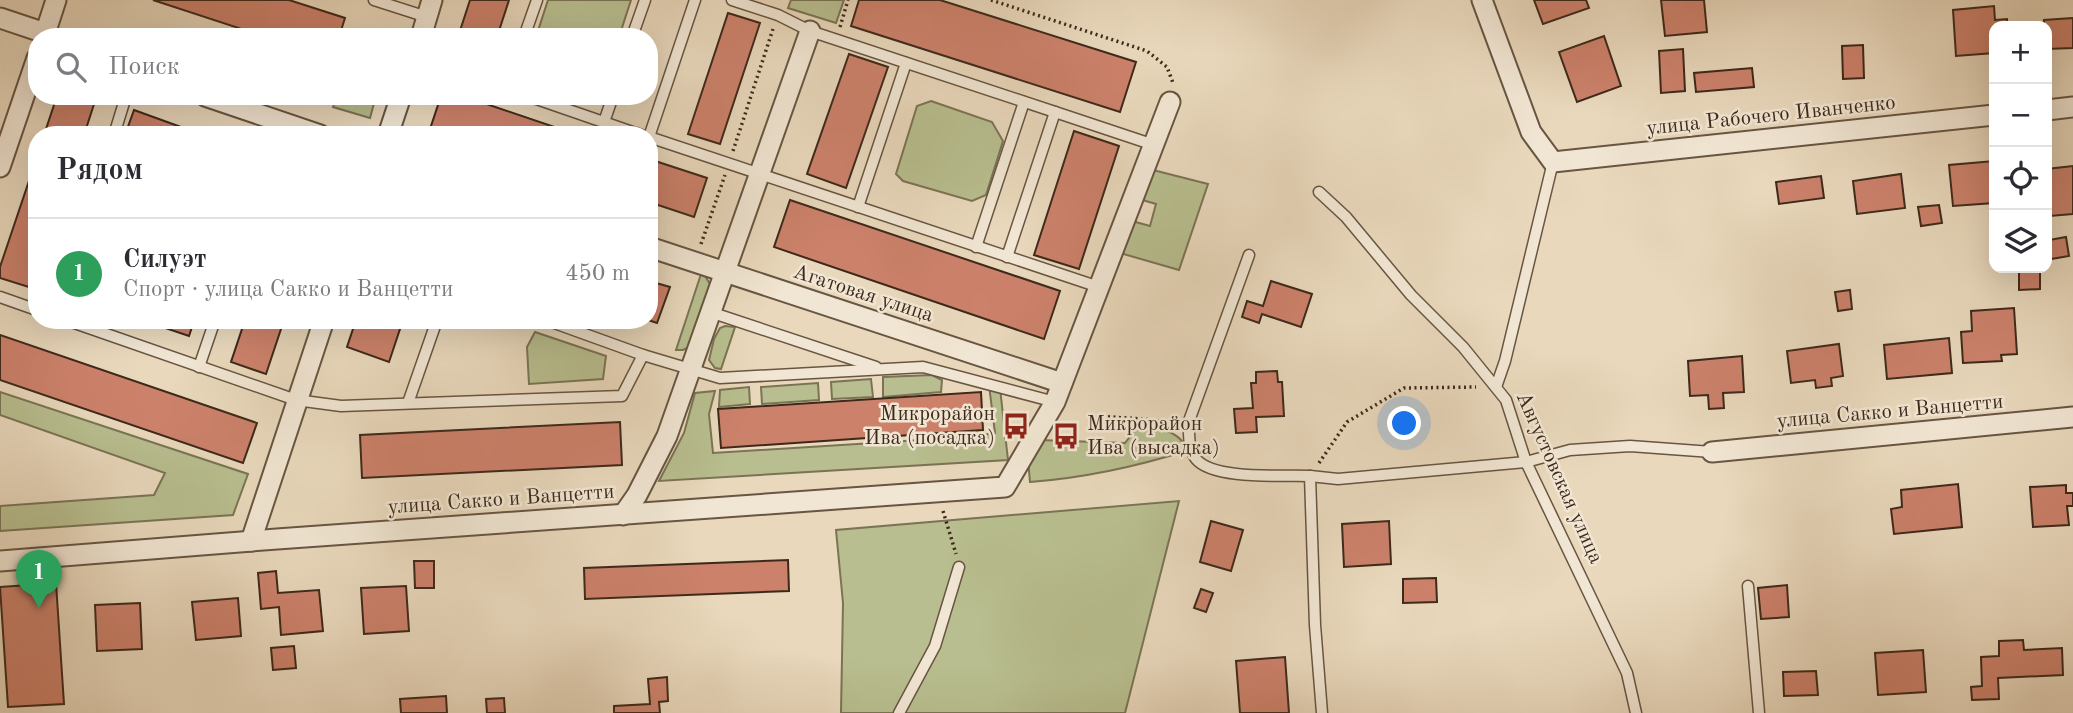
<!DOCTYPE html>
<html lang="ru">
<meta charset="utf-8">
<style>
body{margin:0;font-family:"Old Standard TT",serif;background:#f7f7f7;color:#2b2b33}
.controls{position:absolute;right:21px;top:21px;display:grid;overflow:hidden;border-radius:14px;box-shadow:0 7px 28px #0002}
.controls button{width:63px;height:63px;display:grid;place-items:center;padding:0;border:0;border-bottom:2px solid #e1e1e2;background:#fff;color:#2b2b33;font:35px sans-serif}
.you{position:absolute;left:1405px;top:424px;width:24px;height:24px;margin:-18px;border:5px solid #fff;border-radius:50%;background:#1a73e8;box-shadow:0 0 0 10px #1a73e833}
.badge{display:grid;place-items:center;width:46px;height:46px;border-radius:50%;background:#0b8043;color:#fff;font-size:23px;font-weight:700}
.pin{position:absolute;translate:-50% -58px;filter:drop-shadow(0 2px 4px #0008)}
.pin::after{content:'';position:absolute;top:37px;width:24px;height:21px;background:inherit;clip-path:polygon(0 0,100% 0,50% 100%)}
.list{margin:0;padding:0;list-style:none}
h2{display:flex;justify-content:space-between;align-items:center;height:91px;margin:0;padding:0 28px;font-size:30px}
h2 small{font-size:23px;font-weight:400;color:#7c7c81}
.list li{display:grid;grid-template-columns:46px 1fr auto;gap:21px;align-items:center;box-sizing:border-box;height:112px;padding:0 28px;border-top:2px solid #e1e1e2}
.list b{display:block;font-size:26px;white-space:nowrap}
.list p{margin:0;font-size:23px;white-space:nowrap;color:#7c7c81}
.list em{font-size:23px;font-style:normal;color:#7c7c81}
.icon{flex:none;width:38px;height:38px;fill:none;stroke:currentColor;stroke-width:2;stroke-linecap:round;stroke-linejoin:round}
.map{position:relative;flex:none;width:2073px;height:713px;overflow:hidden}
.search{position:absolute;background:#fff;box-shadow:0 7px 28px #0002;left:28px;top:28px;width:630px;height:77px;display:flex;align-items:center;gap:18px;box-sizing:border-box;padding:0 24px;border-radius:28px;color:#7c7c81;font-size:26px}
.panel{position:absolute;background:#fff;box-shadow:0 7px 28px #0002;left:28px;top:126px;width:630px;height:203px;border-radius:28px}
.map>svg:first-child{display:block}
</style>
<div class="map">
<svg width="2073" height="713" viewBox="0 0 2073 713">
<rect width="100%" height="100%" fill="#e9d8bc"/>
<filter id="stains"><feTurbulence type="fractalNoise" baseFrequency=".00286" numOctaves="4"/><feColorMatrix values="0 0 0 0 .2 0 0 0 0 .09 0 0 0 0 .02 0 0 0 .5 -.17"/></filter>
<radialGradient id="worn" r=".72"><stop offset=".6" stop-color="#630" stop-opacity="0"/><stop offset="1" stop-color="#630" stop-opacity=".3"/></radialGradient>
<g fill="#b8be8f" stroke="#7a7454" stroke-width="2">
<polygon points="548,0 631,0 619,37 536,37"/>
<polygon points="791,0 844,0 836,23 788,8"/>
<polygon points="337,96 376,96 370,118 333,107"/>
<polygon points="931,101 992,122 1003,141 986,195 972,201 903,181 896,174 917,106"/>
<polygon points="1149,169 1208,184 1179,270 1120,253 1132,221 1150,226 1156,204 1139,199"/>
<polygon points="702,271 710,284 689,347 683,350 676,350"/>
<polygon points="725,326 735,327 721,369 715,368 709,360 714,339 720,328"/>
<polygon points="535,332 606,356 603,379 529,384 527,347"/>
<polygon points="932,375 942,380 941,392 883,397 883,377"/>
<polygon points="871,379 873,397 832,399 831,382"/>
<polygon points="818,383 819,400 762,404 761,387"/>
<polygon points="989,385 1000,388 1008,460 659,481 684,433 695,393 715,391 709,414 713,453 968,437 995,433"/>
<polygon points="749,387 750,404 719,407 720,390"/>
<polygon points="0,392 248,474 233,515 0,531 0,506 154,495 165,473 0,415"/>
<path d="M1139 425C1155 426 1184 432 1186 451 1135 467 1083 478 1030 482L1028 459 1040 440 1125 443Z"/>
<polygon points="1179,501 1125,713 841,713 843,603 836,530"/>
</g>
<g fill="#cc816b" stroke="#3d291a" stroke-width="2">
<polygon points="153,0 289,0 345,18 339,37 266,37"/>
<polygon points="470,0 509,0 497,37 458,37"/>
<polygon points="859,0 940,0 1136,62 1120,112 851,26"/>
<polygon points="1534,0 1586,0 1589,8 1543,24"/>
<polygon points="1661,0 1704,0 1707,32 1665,36"/>
<polygon points="1994,6 1995,20 2007,19 2007,26 1994,26 1994,53 1956,56 1953,10"/>
<polygon points="728,13 760,23 720,144 688,134"/>
<polygon points="2073,18 2073,48 2047,49 2047,26 2044,26 2044,20"/>
<polygon points="1604,36 1621,86 1577,102 1559,52"/>
<polygon points="1863,45 1864,78 1843,79 1842,46"/>
<polygon points="1683,49 1685,91 1661,93 1659,51"/>
<polygon points="849,54 888,67 846,188 807,174"/>
<polygon points="1752,68 1754,87 1696,92 1694,73"/>
<polygon points="57,96 90,96 96,98 84,135 44,135"/>
<polygon points="441,96 463,96 578,135 449,135 430,129"/>
<polygon points="134,110 203,135 125,135"/>
<polygon points="1074,131 1119,146 1079,269 1034,255"/>
<polygon points="37,157 37,275 32,288 0,278 0,267"/>
<polygon points="649,159 707,178 694,217 649,202"/>
<polygon points="1994,161 1994,203 1953,206 1949,165"/>
<polygon points="2073,166 2073,214 2050,216 2047,169"/>
<polygon points="1901,174 1905,208 1857,214 1853,181"/>
<polygon points="1821,176 1824,198 1779,204 1776,182"/>
<polygon points="790,200 1060,291 1044,339 774,247"/>
<polygon points="1939,205 1942,223 1921,226 1918,207"/>
<polygon points="2066,237 2069,256 2051,259 2049,240"/>
<polygon points="2040,268 2040,289 2019,290 2019,269"/>
<polygon points="649,281 670,287 657,323 648,320"/>
<polygon points="1271,281 1312,294 1301,327 1262,314 1259,323 1242,317 1247,301 1263,306"/>
<polygon points="1850,290 1852,309 1838,311 1835,292"/>
<polygon points="2014,308 2017,354 2001,355 2002,361 1963,363 1961,332 1972,331 1971,311"/>
<polygon points="168,320 194,321 189,336 165,328"/>
<polygon points="245,320 284,320 266,374 231,362"/>
<polygon points="356,320 403,320 389,362 347,347"/>
<polygon points="0,335 257,423 243,463 0,380"/>
<polygon points="1949,338 1952,373 1887,379 1884,345"/>
<polygon points="1839,344 1843,376 1831,378 1832,386 1816,388 1815,380 1791,383 1787,351"/>
<polygon points="1742,356 1744,392 1723,393 1724,408 1709,409 1708,395 1690,396 1688,361"/>
<polygon points="1277,371 1278,382 1282,382 1284,416 1256,417 1257,432 1236,433 1234,409 1253,408 1251,383 1256,383 1256,372"/>
<polygon points="981,392 983,430 721,448 718,409"/>
<polygon points="620,422 622,465 362,478 360,435"/>
<polygon points="1958,484 1962,527 1894,534 1891,509 1902,507 1901,490"/>
<polygon points="2066,485 2066,493 2073,493 2073,506 2067,506 2069,525 2033,527 2030,487"/>
<polygon points="1211,521 1243,530 1231,571 1200,562"/>
<polygon points="1389,521 1391,564 1344,567 1342,524"/>
<polygon points="788,560 789,591 585,599 584,568"/>
<polygon points="414,561 434,561 434,588 415,588"/>
<polygon points="276,571 278,593 319,590 323,631 281,635 279,607 261,609 258,573"/>
<polygon points="1436,578 1437,602 1403,603 1403,579"/>
<polygon points="56,583 64,704 8,707 0,587"/>
<polygon points="1787,585 1789,617 1761,619 1758,588"/>
<polygon points="406,586 409,631 364,634 361,588"/>
<polygon points="1201,589 1213,593 1206,612 1194,608"/>
<polygon points="238,598 241,636 196,640 192,602"/>
<polygon points="140,603 142,649 97,651 95,605"/>
<polygon points="2023,640 2024,650 2062,648 2063,675 1998,678 1999,699 1972,700 1971,687 1982,686 1981,657 1999,656 1999,641"/>
<polygon points="294,646 296,668 273,670 271,648"/>
<polygon points="1923,650 1926,692 1878,695 1875,653"/>
<polygon points="1285,657 1289,713 1240,713 1236,661"/>
<polygon points="1816,671 1818,695 1784,696 1783,672"/>
<polygon points="667,677 668,701 659,702 660,713 614,713 614,706 650,704 648,679"/>
<polygon points="446,696 447,713 401,713 400,699"/>
<polygon points="504,698 505,713 487,713 486,699"/>
</g>
<g fill="none" stroke-linecap="round" stroke-linejoin="round">
<g stroke="#685542" stroke-width="13">
<g id="lane">
<polyline points="374,0 427,17"/>
<polyline points="732,0 778,15 810,31 1055,112 1007,257"/>
<polyline points="524,37 537,0"/>
<polyline points="632,37 645,0"/>
<polyline points="528,96 641,135"/>
<polyline points="1055,112 1154,145"/>
<polyline points="604,122 613,96"/>
<polyline points="114,135 126,96"/>
<polyline points="649,137 1099,287"/>
<polyline points="649,137 695,0"/>
<polyline points="1319,192 1346,217 1411,295 1463,347 1506,400 1526,462 1627,673 1636,713"/>
<polyline points="858,207 906,63"/>
<polyline points="976,247 1024,102"/>
<path d="M1249 255 1189 421C1189 434 1188 449 1196 459 1213 480 1282 475 1310 476L1315 625 1322 713"/>
<polyline points="0,297 37,310"/>
<polyline points="710,312 876,367"/>
<polyline points="66,320 296,400 341,406 622,396 643,355 720,378 923,367 1055,402"/>
<polyline points="546,320 643,355"/>
<polyline points="199,367 215,320"/>
<polyline points="1496,387 1505,361 1553,162"/>
<polyline points="408,403 437,320"/>
<polyline points="1310,476 1338,479 1526,462 1570,450 1630,446 1712,452"/>
<polyline points="1748,586 1759,713"/>
<polyline points="899,713 935,646 959,567"/>
</g>
</g>
<g stroke="#685542" stroke-width="23">
<g id="street">
<polyline points="1482,0 1531,132 1553,162 1994,115"/>
<polyline points="0,18 45,33 49,37"/>
<polyline points="44,37 56,0"/>
<polyline points="421,37 432,0"/>
<polyline points="205,96 320,135"/>
<polyline points="2047,110 2073,107"/>
<polyline points="388,135 401,96"/>
<polyline points="0,167 37,58"/>
<polyline points="649,247 1062,383"/>
<polyline points="1712,452 2073,417"/>
<polyline points="623,515 637,495 667,436 810,31"/>
<polyline points="251,541 324,320"/>
<polyline points="0,561 277,539 1005,487 1055,402 1170,102"/>
</g>
</g>
<g stroke="#3d291a" stroke-width="3.5" stroke-dasharray="2 3.5" stroke-linecap="butt">
<polyline points="991,0 1147,51 1167,67 1173,83"/>
<polyline points="840,27 848,0"/>
<polyline points="733,151 773,29"/>
<polyline points="701,244 725,175"/>
<polyline points="1097,416 1156,420 1175,432"/>
<polyline points="1319,463 1347,422 1404,388 1476,387"/>
<polyline points="943,511 956,554"/>
</g>
<use href="#lane" stroke="#f1e6d3" stroke-width="10"/>
<use href="#street" stroke="#f1e6d3" stroke-width="19"/>
</g>
<defs>
<g id="bus-bare" transform="scale(2.1)"><path d="M-5-6H5V4H4V6H2V4H-2V6H-4V4H-5ZM-3.5-4V0h7V-4ZM-3.5 1.2v1.5H-2V1.2ZM2 1.2v1.5H3.5V1.2Z" fill="#8f2418" stroke="#f1e6d3" stroke-width="2.5" paint-order="stroke"/></g>
</defs>
<g fill-rule="evenodd">
<use href="#bus-bare" x="1016" y="426"/>
<use href="#bus-bare" x="1066" y="436"/>
</g>
<g text-anchor="middle" dominant-baseline="central" stroke-width="5" stroke-linejoin="round" paint-order="stroke">
<g font-size="21" fill="#3d291a" stroke="#f1e6d3">
<text transform="translate(1771 116) rotate(-6)">улица Рабочего Иванченко</text>
<text transform="translate(863 294) rotate(18)">Агатовая улица</text>
<text transform="translate(1890 412) rotate(-5)">улица Сакко и Ванцетти</text>
<text transform="translate(1559 478) rotate(66)">Августовская улица</text>
<text transform="translate(501 500) rotate(-4)">улица Сакко и Ванцетти</text>
</g>
<g font-size="21" fill="#3d291a" stroke="#f1e6d3" text-anchor="end">
<text x="995" y="414">Микрорайон<tspan x="995" dy="24">Ива (посадка)</tspan></text>
<text x="1087" y="424" text-anchor="start">Микрорайон<tspan x="1087" dy="24">Ива (высадка)</tspan></text>
</g>
</g>
<rect width="100%" height="100%" filter="url(#stains)"/>
<rect width="100%" height="100%" fill="url(#worn)"/>
</svg>
<div class="controls">
<button>+</button>
<button>−</button>
<button><svg class="icon" aria-label="locate" viewBox="0 0 24 24"><circle cx="12" cy="12" r="6"/><path d="M12 2v4M12 18v4M2 12h4M18 12h4"/></svg></button>
<button><svg class="icon" aria-label="layers" viewBox="0 0 24 24"><path d="M12 4l9 5-9 5-9-5zM3 14l9 5 9-5"/></svg></button>
</div>
<div class="you"></div>
<div class="pin badge" style="left:39px;top:608px;background:#2e9e5b">1</div>
<div class="search"><svg class="icon" aria-label="search" viewBox="0 0 24 24"><circle cx="10" cy="10" r="6"/><path d="M15 15l6 6"/></svg>Поиск</div>
<section class="panel">
<h2>Рядом<small></small></h2>
<ul class="list">
<li><span class="badge" style="background:#2e9e5b">1</span><div><b>Силуэт</b><p>Спорт · улица Сакко и Ванцетти</p></div><em>450 m</em></li>
</ul>
</section>
</div>
